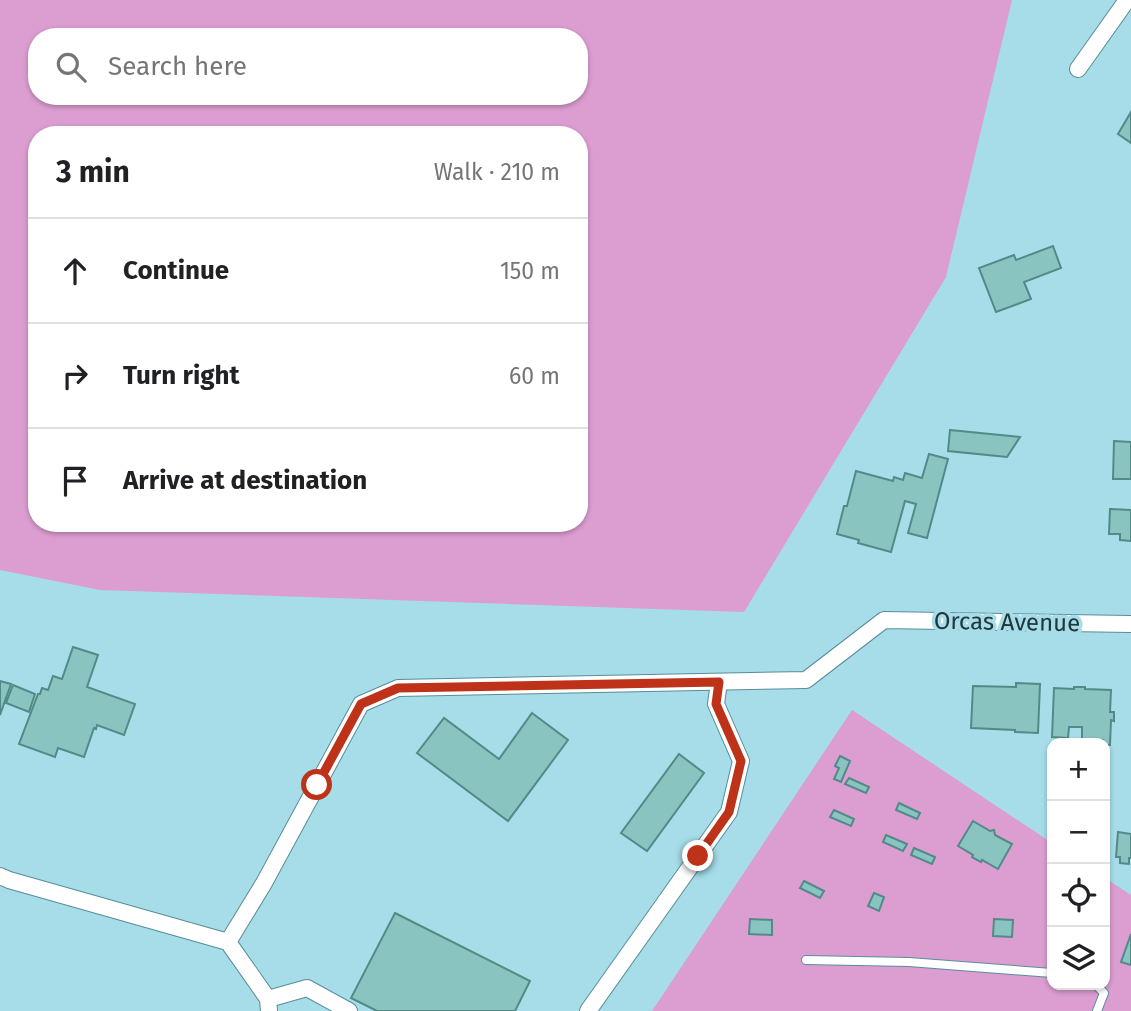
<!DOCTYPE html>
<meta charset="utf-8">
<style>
body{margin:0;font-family:"Fira Sans",sans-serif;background:#f2f2f2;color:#202124}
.controls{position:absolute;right:21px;bottom:21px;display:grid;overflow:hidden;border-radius:14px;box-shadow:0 2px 5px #0004}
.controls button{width:63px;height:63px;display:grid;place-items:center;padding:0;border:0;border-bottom:2px solid #e0e0e0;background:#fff;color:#202124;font:35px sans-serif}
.stop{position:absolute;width:21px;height:21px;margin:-16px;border:5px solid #bd3218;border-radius:50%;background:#fff}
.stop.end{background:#bd3218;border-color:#fff;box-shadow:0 2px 7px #0008}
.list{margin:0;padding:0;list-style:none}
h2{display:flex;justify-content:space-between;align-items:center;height:91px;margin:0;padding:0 28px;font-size:30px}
h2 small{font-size:23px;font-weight:400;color:#757577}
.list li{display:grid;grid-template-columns:46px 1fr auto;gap:21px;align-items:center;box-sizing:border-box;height:105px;padding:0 28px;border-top:2px solid #e0e0e0}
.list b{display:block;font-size:26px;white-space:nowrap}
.list em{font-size:23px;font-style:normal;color:#757577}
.icon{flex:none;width:38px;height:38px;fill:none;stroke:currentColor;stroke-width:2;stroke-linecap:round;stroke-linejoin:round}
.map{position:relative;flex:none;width:1131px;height:1011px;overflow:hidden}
.search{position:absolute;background:#fff;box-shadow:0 2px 5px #0004;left:28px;top:28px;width:560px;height:77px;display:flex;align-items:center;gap:18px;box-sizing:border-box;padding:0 24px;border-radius:28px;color:#757577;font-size:26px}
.panel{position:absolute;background:#fff;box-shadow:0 2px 5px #0004;left:28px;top:126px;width:560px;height:406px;border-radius:28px}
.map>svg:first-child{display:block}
</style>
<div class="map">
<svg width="1131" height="1011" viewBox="0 0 1131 1011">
<rect width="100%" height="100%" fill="#a6dde9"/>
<g fill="#dc9dd1" fill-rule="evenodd">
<path d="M0 0H1012L946 277 744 612 100 590 0 570ZM37 37H579V96H37ZM37 135H579V523H37Z"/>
<polygon points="852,710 1052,843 1052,985 1105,985 1105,878 1131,895 1131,1011 652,1011"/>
</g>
<g fill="#8ac4c1" stroke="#528a88" stroke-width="2">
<polygon points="1131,112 1131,143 1118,134"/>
<polygon points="1053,246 1061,268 1024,282 1031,299 996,312 979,268 1014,255 1016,260"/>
<polygon points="950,430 1020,437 1007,457 948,451"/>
<polygon points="1114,441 1131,442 1131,479 1113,479"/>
<polygon points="929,454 948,459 927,538 908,533 916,504 905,501 891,552 858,543 859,540 837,534 844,506 847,506 856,471 893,481 894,477 903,480 905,473 922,478"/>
<polygon points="1110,509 1131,510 1131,541 1120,540 1120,534 1109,534"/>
<polygon points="73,647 98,655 87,687 135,704 124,735 97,725 96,729 94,728 84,757 58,748 55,757 19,744 38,694 40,694 42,688 48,690 53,676 62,679"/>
<polygon points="0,681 11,684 0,715"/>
<polygon points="1016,683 1040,684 1038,733 1015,732 1015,730 971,728 973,686 1016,687"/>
<polygon points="13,685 35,694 29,712 6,703"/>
<polygon points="1074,687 1085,687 1085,689 1111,690 1110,712 1114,712 1114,721 1111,720 1110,745 1105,745 1103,740 1082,740 1082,727 1069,727 1068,738 1052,737 1054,688 1074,689"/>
<polygon points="532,713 568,740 508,821 417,753 444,718 499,759"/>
<polygon points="679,754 704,773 647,851 621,833"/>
<polygon points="840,756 850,761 841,782 834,779 839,768 835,766"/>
<polygon points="849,778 869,787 866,793 845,784"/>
<polygon points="899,803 920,813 917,819 896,810"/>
<polygon points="834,810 854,819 851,826 830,817"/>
<polygon points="973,821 990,831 994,830 995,835 1012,844 998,869 982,860 981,862 972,857 973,855 958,846"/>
<polygon points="1118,832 1131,834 1131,858 1129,858 1129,864 1120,863 1120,857 1116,857"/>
<polygon points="886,835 907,844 903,851 883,842"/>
<polygon points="914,848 935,857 932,864 911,855"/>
<polygon points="804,881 824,891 820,898 800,888"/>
<polygon points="874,893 884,897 879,911 868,906"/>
<polygon points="395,913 530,981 515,1011 377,1011 351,998"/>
<polygon points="750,919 772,920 772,935 749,934"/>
<polygon points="994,919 1013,920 1012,937 993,936"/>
<polygon points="1131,934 1131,965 1121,962"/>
</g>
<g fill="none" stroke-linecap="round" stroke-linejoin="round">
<g stroke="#588d99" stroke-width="10">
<g id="service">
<polyline points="806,960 909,962 1052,973"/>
<polyline points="1096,985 1104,993 1097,1011"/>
</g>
</g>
<g stroke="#588d99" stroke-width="18">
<g id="minor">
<polyline points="1078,69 1127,0"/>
<polyline points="0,876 9,880 228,942 268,999 269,1011"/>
<polyline points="228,942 264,883 361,704 398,688 806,680 884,620 1131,624"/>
<polyline points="268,999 307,988 349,1011"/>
<polyline points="588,1011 729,812 741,761 716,704 719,682"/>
</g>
</g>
<use href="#service" stroke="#fff" stroke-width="8"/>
<use href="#minor" stroke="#fff" stroke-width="16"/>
</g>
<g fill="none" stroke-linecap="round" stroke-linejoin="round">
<polyline stroke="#bd3218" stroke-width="9" points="317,785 361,704 398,688 719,682 716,704 741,761 729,812 698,856"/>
</g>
<g text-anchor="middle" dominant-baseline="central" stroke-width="7" stroke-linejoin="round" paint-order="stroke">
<g font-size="24" fill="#21373c" stroke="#a6dde9">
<text transform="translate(1007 622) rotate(1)">Orcas Avenue</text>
</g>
</g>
</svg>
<div class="controls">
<button>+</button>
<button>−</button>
<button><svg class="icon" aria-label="locate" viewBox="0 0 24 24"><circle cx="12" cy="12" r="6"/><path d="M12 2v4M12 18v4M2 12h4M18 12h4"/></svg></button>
<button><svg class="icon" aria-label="layers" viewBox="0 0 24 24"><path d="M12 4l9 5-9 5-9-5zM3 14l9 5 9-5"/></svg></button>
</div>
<div class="stop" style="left:317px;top:785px"></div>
<div class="stop end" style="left:698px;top:856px"></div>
<div class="search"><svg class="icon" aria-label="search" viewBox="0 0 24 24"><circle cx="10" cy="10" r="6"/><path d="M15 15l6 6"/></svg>Search here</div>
<section class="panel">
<h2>3 min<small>Walk · 210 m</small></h2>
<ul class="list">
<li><svg class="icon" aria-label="ahead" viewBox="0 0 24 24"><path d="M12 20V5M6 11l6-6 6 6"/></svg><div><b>Continue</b></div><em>150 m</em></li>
<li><svg class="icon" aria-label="right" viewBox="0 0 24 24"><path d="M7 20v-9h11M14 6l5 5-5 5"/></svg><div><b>Turn right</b></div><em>60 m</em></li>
<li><svg class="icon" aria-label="arrive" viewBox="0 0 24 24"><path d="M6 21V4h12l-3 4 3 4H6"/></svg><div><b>Arrive at destination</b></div></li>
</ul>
</section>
</div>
